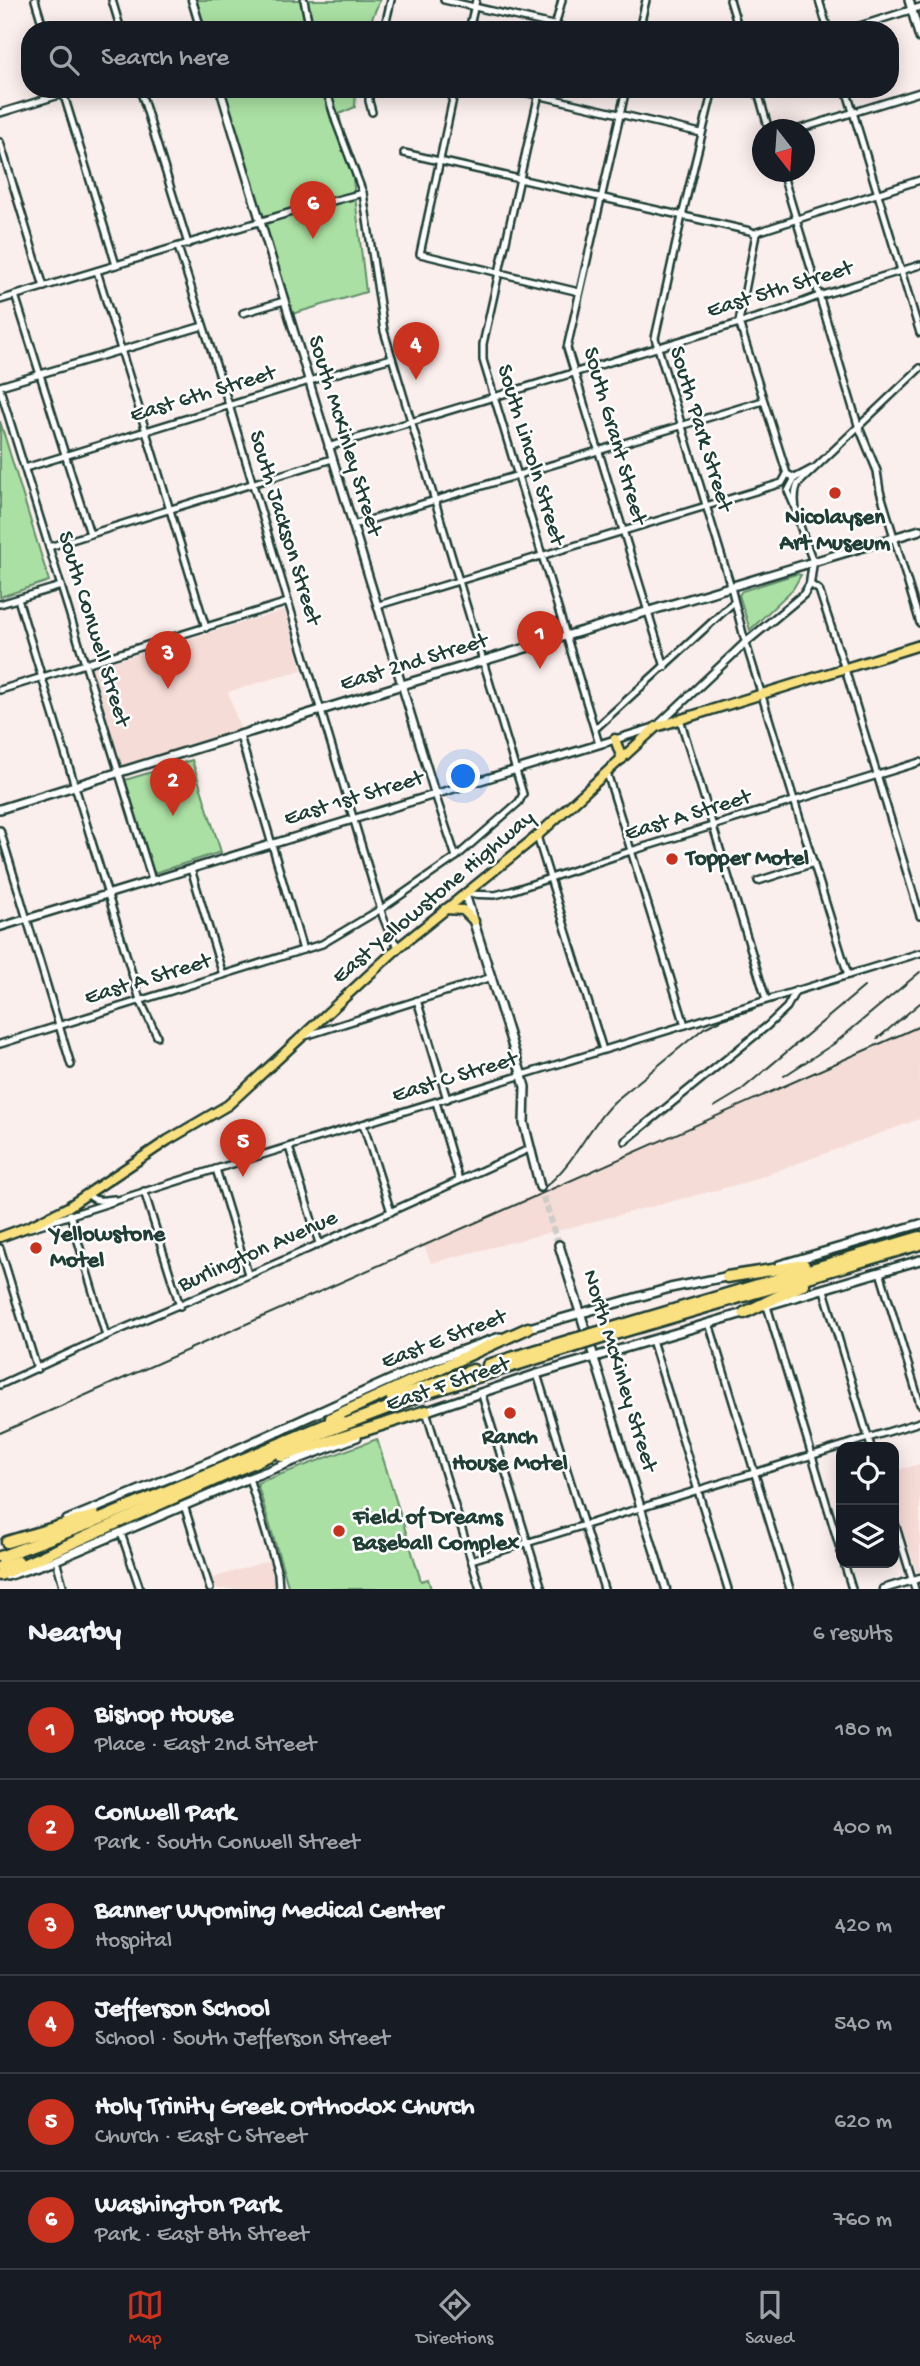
<!DOCTYPE html>
<meta charset="utf-8">
<style>
body{margin:0;font-family:"Gochi Hand",sans-serif;background:#20242c;color:#f1f3f6}
.controls{position:absolute;right:21px;bottom:21px;display:grid;overflow:hidden;border-radius:14px;box-shadow:0 4px 18px #0003}
.controls button{width:63px;height:63px;display:grid;place-items:center;padding:0;border:0;border-bottom:2px solid #363941;background:#171b24;color:#f1f3f6;font:35px sans-serif}
.compass{position:absolute;left:752px;top:119px;width:63px;height:63px;border-radius:50%;background:#171b24;box-shadow:0 4px 18px #0003;rotate:163deg}
.you{position:absolute;left:464px;top:777px;width:24px;height:24px;margin:-18px;border:5px solid #fff;border-radius:50%;background:#1a73e8;box-shadow:0 0 0 10px #1a73e833}
.badge{display:grid;place-items:center;width:46px;height:46px;border-radius:50%;background:#c8321e;color:#fff;font-size:23px;font-weight:700}
.pin{position:absolute;translate:-50% -58px;filter:drop-shadow(0 2px 4px #0008)}
.pin::after{content:'';position:absolute;top:37px;width:24px;height:21px;background:inherit;clip-path:polygon(0 0,100% 0,50% 100%)}
.list{margin:0;padding:0;list-style:none}
h2{display:flex;justify-content:space-between;align-items:center;height:91px;margin:0;padding:0 28px;font-size:30px}
h2 small{font-size:23px;font-weight:400;color:#9ea1a6}
.list li{display:grid;grid-template-columns:46px 1fr auto;gap:21px;align-items:center;box-sizing:border-box;height:98px;padding:0 28px;border-top:2px solid #363941}
.list b{display:block;font-size:26px;white-space:nowrap}
.list p{margin:0;font-size:23px;white-space:nowrap;color:#9ea1a6}
.list em{font-size:23px;font-style:normal;color:#9ea1a6}
.icon{flex:none;width:38px;height:38px;fill:none;stroke:currentColor;stroke-width:2;stroke-linecap:round;stroke-linejoin:round}
.map{position:relative;flex:none;width:920px;height:1589px;overflow:hidden}
.search{position:absolute;background:#171b24;box-shadow:0 4px 18px #0003;left:21px;right:21px;top:21px;height:77px;display:flex;align-items:center;gap:18px;box-sizing:border-box;padding:0 24px;border-radius:28px;color:#9ea1a6;font-size:26px}
.sheet{height:679px;background:#171b24}
nav{display:flex;justify-content:space-around;align-items:center;box-sizing:border-box;height:98px;border-top:2px solid #363941;background:#171b24;font-size:19px;color:#9ea1a6}
nav a{display:grid;justify-items:center;gap:4px}
nav .on{color:#c8321e}
.map>svg:first-child{display:block}
</style>
<div class="map">
<svg width="920" height="1589" viewBox="0 0 920 1589">
<rect width="100%" height="100%" fill="#fbefed"/>
<filter id="ink" filterUnits="userSpaceOnUse"><feTurbulence type="fractalNoise" baseFrequency=".0143" numOctaves="2"/><feDisplacementMap in="SourceGraphic" scale="14" xChannelSelector="R" yChannelSelector="G"/><feConvolveMatrix kernelMatrix="1 2 1 2 8 2 1 2 1" color-interpolation-filters="sRGB"/></filter>
<g filter="url(#ink)">
<g fill="#f6dcd7">
<polygon points="285,610 302,670 228,692 241,731 121,768 91,668"/>
<polygon points="920,1025 920,1119 744,1183 431,1263 423,1244"/>
<polygon points="920,1464 920,1573 917,1574 894,1501 894,1471"/>
<polygon points="270,1560 276,1588 280,1589 216,1589 213,1578"/>
</g>
<g fill="#aae0a3" stroke="#648e6c" stroke-width="2">
<polygon points="196,0 380,0 367,30 204,30"/>
<polygon points="222,89 356,89 355,107 339,114 353,179 366,292 289,315"/>
<polygon points="0,421 49,581 0,597"/>
<polygon points="796,574 801,575 793,589 750,630 739,595 742,591"/>
<polygon points="192,760 221,852 154,873 125,780"/>
<polygon points="377,1439 421,1581 428,1579 431,1589 289,1589 257,1483"/>
</g>
<g fill="none" stroke-linecap="round" stroke-linejoin="round">
<polyline stroke="#cfcbc8" stroke-width="7" stroke-dasharray="7 3.5" stroke-linecap="butt" points="540,1187 559,1245"/>
<g stroke="#1f3d34" stroke-width="10">
<g id="minor">
<polyline points="35,0 44,30"/>
<polyline points="112,0 121,30"/>
<polyline points="304,0 310,30"/>
<polyline points="444,0 575,30"/>
<polyline points="730,0 739,30"/>
<polyline points="819,0 828,30"/>
<polyline points="384,30 391,0"/>
<polyline points="469,30 476,0"/>
<polyline points="554,30 562,0"/>
<polyline points="639,30 646,0"/>
<polyline points="847,30 920,7"/>
<polyline points="62,89 116,265"/>
<polyline points="140,89 188,244"/>
<polyline points="369,89 369,101 372,112"/>
<polyline points="455,89 420,254 579,292"/>
<polyline points="511,89 701,133"/>
<polyline points="540,89 483,344 483,360 599,744"/>
<polyline points="626,89 567,348 665,667"/>
<polyline points="713,89 682,216 655,338 731,587 743,634 848,975"/>
<polyline points="757,89 769,130"/>
<polyline points="846,89 920,333"/>
<polyline points="0,113 79,89"/>
<polyline points="796,130 920,92"/>
<polyline points="0,142 44,287"/>
<polyline points="404,153 750,231 756,234"/>
<polyline points="782,172 858,425 877,471 880,491 920,623"/>
<polyline points="756,234 739,322 787,474 795,478"/>
<polyline points="756,234 757,232 920,180"/>
<polyline points="178,247 229,405 383,917 391,937 399,947"/>
<polyline points="97,271 206,628"/>
<polyline points="15,295 90,534"/>
<polyline points="0,300 295,211 363,193"/>
<polyline points="243,313 284,301"/>
<polyline points="0,386 203,326"/>
<polyline points="0,389 152,880"/>
<polyline points="328,447 782,310 819,296 920,265"/>
<polyline points="25,468 309,381 392,358"/>
<polyline points="794,505 788,491 795,478 812,469"/>
<polyline points="353,525 763,401"/>
<polyline points="49,547 332,459"/>
<path d="M813 562C806 540 788 506 798 484L920 368"/>
<polyline points="810,584 819,590 845,669 920,916"/>
<polyline points="18,599 140,1000 157,1036"/>
<polyline points="0,604 61,586"/>
<polyline points="379,605 782,483 787,474"/>
<polyline points="0,690 288,602"/>
<polyline points="680,719 766,999"/>
<polyline points="595,729 734,602"/>
<polyline points="240,736 303,950"/>
<polyline points="607,773 685,1025"/>
<polyline points="435,794 456,857"/>
<polyline points="0,830 71,1065"/>
<polyline points="537,836 603,1050"/>
<polyline points="191,869 223,975"/>
<polyline points="758,881 814,863"/>
<polyline points="465,894 495,895 511,891 631,851 920,762"/>
<polyline points="417,1000 447,1099"/>
<polyline points="305,1036 492,977"/>
<polyline points="0,1044 322,944 381,909 456,857 519,802 523,794 384,331 363,193 336,122 326,89"/>
<polyline points="436,1102 459,1180"/>
<polyline points="363,1124 391,1212"/>
<polyline points="625,1141 767,1026 787,1007 796,990"/>
<polyline points="289,1147 319,1243"/>
<polyline points="216,1169 248,1274"/>
<polyline points="144,1191 180,1306"/>
<path d="M88 1194C95 1203 104 1200 114 1199"/>
<polyline points="70,1214 106,1336"/>
<polyline points="30,1228 216,1169 920,953"/>
<polyline points="0,1248 37,1369"/>
<polyline points="880,1272 920,1404"/>
<polyline points="824,1290 871,1447"/>
<polyline points="767,1306 841,1552"/>
<polyline points="709,1323 790,1589"/>
<polyline points="652,1340 728,1589"/>
<polyline points="537,1374 604,1589"/>
<polyline points="0,1385 106,1336 286,1259 529,1149"/>
<polyline points="481,1392 542,1589"/>
<polyline points="426,1411 480,1589"/>
<polyline points="249,1478 278,1573 279,1589"/>
<polyline points="184,1505 210,1589"/>
<polyline points="894,1520 915,1589"/>
<polyline points="121,1533 140,1589"/>
<polyline points="56,1560 64,1589"/>
<polyline points="471,1560 920,1422"/>
<polyline points="844,1563 852,1589"/>
</g>
</g>
<g stroke="#1f3d34" stroke-width="11">
<g id="tertiary">
<polyline points="192,0 201,30"/>
<polyline points="220,89 435,794"/>
<polyline points="0,927 656,727 745,643 804,594 810,584 813,562"/>
<polyline points="594,1357 666,1589"/>
<polyline points="883,1589 920,1578"/>
</g>
</g>
<g stroke="#1f3d34" stroke-width="12">
<g id="secondary">
<polyline points="909,0 920,38"/>
<polyline points="0,809 402,685 920,530"/>
<polyline points="465,894 522,1076 525,1087 524,1123 540,1187"/>
<polyline points="559,1245 594,1357"/>
<polyline points="779,1265 920,1224"/>
<polyline points="765,1306 920,1260"/>
<polyline points="525,1329 670,1288 730,1276"/>
<polyline points="424,1412 537,1374 747,1312"/>
<polyline points="67,1520 218,1458 434,1360 500,1337"/>
<polyline points="7,1576 56,1560 249,1478 357,1437"/>
</g>
</g>
<g stroke="#1f3d34" stroke-width="13">
<g id="primary">
<polyline points="615,739 622,759"/>
<polyline points="445,909 463,910 474,921"/>
<polyline points="0,1237 30,1226 68,1207 168,1140 228,1105 399,947 537,836 656,727 920,645"/>
</g>
</g>
<g stroke="#1f3d34" stroke-width="15">
<g id="motorway">
<polyline points="727,1277 804,1265"/>
<polyline points="744,1313 804,1284"/>
<polyline points="606,1330 920,1237"/>
<polyline points="608,1336 920,1244"/>
<polyline points="488,1365 571,1340"/>
<polyline points="392,1399 473,1370"/>
<polyline points="331,1418 528,1328"/>
<polyline points="282,1456 426,1411"/>
<polyline points="7,1542 94,1516"/>
<polyline points="0,1557 91,1523 339,1419"/>
<polyline points="0,1567 18,1561"/>
<polyline points="0,1575 306,1439 432,1391 573,1347"/>
</g>
</g>
<use href="#minor" stroke="#fff" stroke-width="5"/>
<use href="#tertiary" stroke="#fff" stroke-width="6"/>
<use href="#secondary" stroke="#fff" stroke-width="7"/>
<use href="#primary" stroke="#f9e181" stroke-width="8"/>
<use href="#motorway" stroke="#f9e181" stroke-width="10"/>
<g stroke="#1f3d34" stroke-width="2">
<polyline points="877,1039 920,1003"/>
<polyline points="784,1076 835,1043 920,972"/>
<polyline points="714,1107 739,1092 864,987"/>
<path d="M546 1186C576 1162 588 1126 615 1101L704 1028 723 1019 755 1009"/>
<polyline points="0,1433 920,1026"/>
</g>
<g stroke="#1f3d34" stroke-width="15" stroke-linecap="butt">
<g id="motorway-bridge">
<polyline points="571,1340 606,1330"/>
<polyline points="573,1347 608,1336"/>
</g>
</g>
<use href="#motorway-bridge" stroke="#f9e181" stroke-width="10"/>
</g>
</g>
<g fill="#c8321e" stroke="#fff" stroke-width="2.5">
<circle cx="835" cy="493" r="7"/>
<circle cx="672" cy="859" r="7"/>
<circle cx="36" cy="1248" r="7"/>
<circle cx="510" cy="1413" r="7"/>
<circle cx="339" cy="1531" r="7"/>
</g>
<g text-anchor="middle" dominant-baseline="central" stroke-width="5" stroke-linejoin="round" paint-order="stroke">
<g font-size="23" fill="#1f3d34" stroke="#fff">
<text transform="translate(780 290) rotate(-17)">East 5th Street</text>
<text transform="translate(203 395) rotate(-17)">East 6th Street</text>
<text transform="translate(700 429) rotate(73)">South Park Street</text>
<text transform="translate(344 436) rotate(73)">South McKinley Street</text>
<text transform="translate(614 436) rotate(74)">South Grant Street</text>
<text transform="translate(530 455) rotate(73)">South Lincoln Street</text>
<text transform="translate(284 528) rotate(73)">South Jackson Street</text>
<text transform="translate(93 629) rotate(73)">South Conwell Street</text>
<text transform="translate(414 663) rotate(-17)">East 2nd Street</text>
<text transform="translate(354 799) rotate(-17)">East 1st Street</text>
<text transform="translate(688 816) rotate(-17)">East A Street</text>
<text transform="translate(434 898) rotate(-40)">East Yellowstone Highway</text>
<text transform="translate(148 980) rotate(-17)">East A Street</text>
<text transform="translate(455 1078) rotate(-17)">East C Street</text>
<text transform="translate(258 1252) rotate(-24)">Burlington Avenue</text>
<text transform="translate(444 1340) rotate(-21)">East E Street</text>
<text transform="translate(619 1371) rotate(73)">North McKinley Street</text>
<text transform="translate(448 1385) rotate(-19)">East F Street</text>
</g>
<g font-size="23" font-weight="bold" fill="#1f3d34" stroke="#fff" text-anchor="start">
<text x="835" y="518" text-anchor="middle">Nicolaysen<tspan x="835" dy="26">Art Museum</tspan></text>
<text x="686" y="859">Topper Motel</text>
<text x="50" y="1235">Yellowstone<tspan x="50" dy="26">Motel</tspan></text>
<text x="510" y="1438" text-anchor="middle">Ranch<tspan x="510" dy="26">House Motel</tspan></text>
<text x="353" y="1518">Field of Dreams<tspan x="353" dy="26">Baseball Complex</tspan></text>
</g>
</g>
</svg>
<div class="controls">
<button><svg class="icon" aria-label="locate" viewBox="0 0 24 24"><circle cx="12" cy="12" r="6"/><path d="M12 2v4M12 18v4M2 12h4M18 12h4"/></svg></button>
<button><svg class="icon" aria-label="layers" viewBox="0 0 24 24"><path d="M12 4l9 5-9 5-9-5zM3 14l9 5 9-5"/></svg></button>
</div>
<svg class="compass" viewBox="-18 -18 36 36"><path d="M0-13l5 13h-10z" fill="#e53935"/><path d="M0 13l5-13h-10z" fill="#9ea1a6"/></svg>
<div class="you"></div>
<div class="pin badge" style="left:540px;top:669px">1</div>
<div class="pin badge" style="left:173px;top:816px">2</div>
<div class="pin badge" style="left:168px;top:689px">3</div>
<div class="pin badge" style="left:416px;top:380px">4</div>
<div class="pin badge" style="left:243px;top:1177px">5</div>
<div class="pin badge" style="left:313px;top:239px">6</div>
<div class="search"><svg class="icon" aria-label="search" viewBox="0 0 24 24"><circle cx="10" cy="10" r="6"/><path d="M15 15l6 6"/></svg>Search here</div>
</div>
<section class="sheet">
<h2>Nearby<small>6 results</small></h2>
<ul class="list">
<li><span class="badge">1</span><div><b>Bishop House</b><p>Place · East 2nd Street</p></div><em>180 m</em></li>
<li><span class="badge">2</span><div><b>Conwell Park</b><p>Park · South Conwell Street</p></div><em>400 m</em></li>
<li><span class="badge">3</span><div><b>Banner Wyoming Medical Center</b><p>Hospital</p></div><em>420 m</em></li>
<li><span class="badge">4</span><div><b>Jefferson School</b><p>School · South Jefferson Street</p></div><em>540 m</em></li>
<li><span class="badge">5</span><div><b>Holy Trinity Greek Orthodox Church</b><p>Church · East C Street</p></div><em>620 m</em></li>
<li><span class="badge">6</span><div><b>Washington Park</b><p>Park · East 8th Street</p></div><em>760 m</em></li>
</ul>
</section>
<nav>
<a class="on"><svg class="icon" aria-label="map" viewBox="0 0 24 24"><path d="M3 6l6-2 6 2 6-2v14l-6 2-6-2-6 2zM9 4v14M15 6v14"/></svg>Map</a>
<a><svg class="icon" aria-label="directions" viewBox="0 0 24 24"><path d="M12 3l9 9-9 9-9-9zM9 14v-3h6M13 9l2 2-2 2"/></svg>Directions</a>
<a><svg class="icon" aria-label="saved" viewBox="0 0 24 24"><path d="M7 4h10v16l-5-4-5 4z"/></svg>Saved</a>
</nav>
